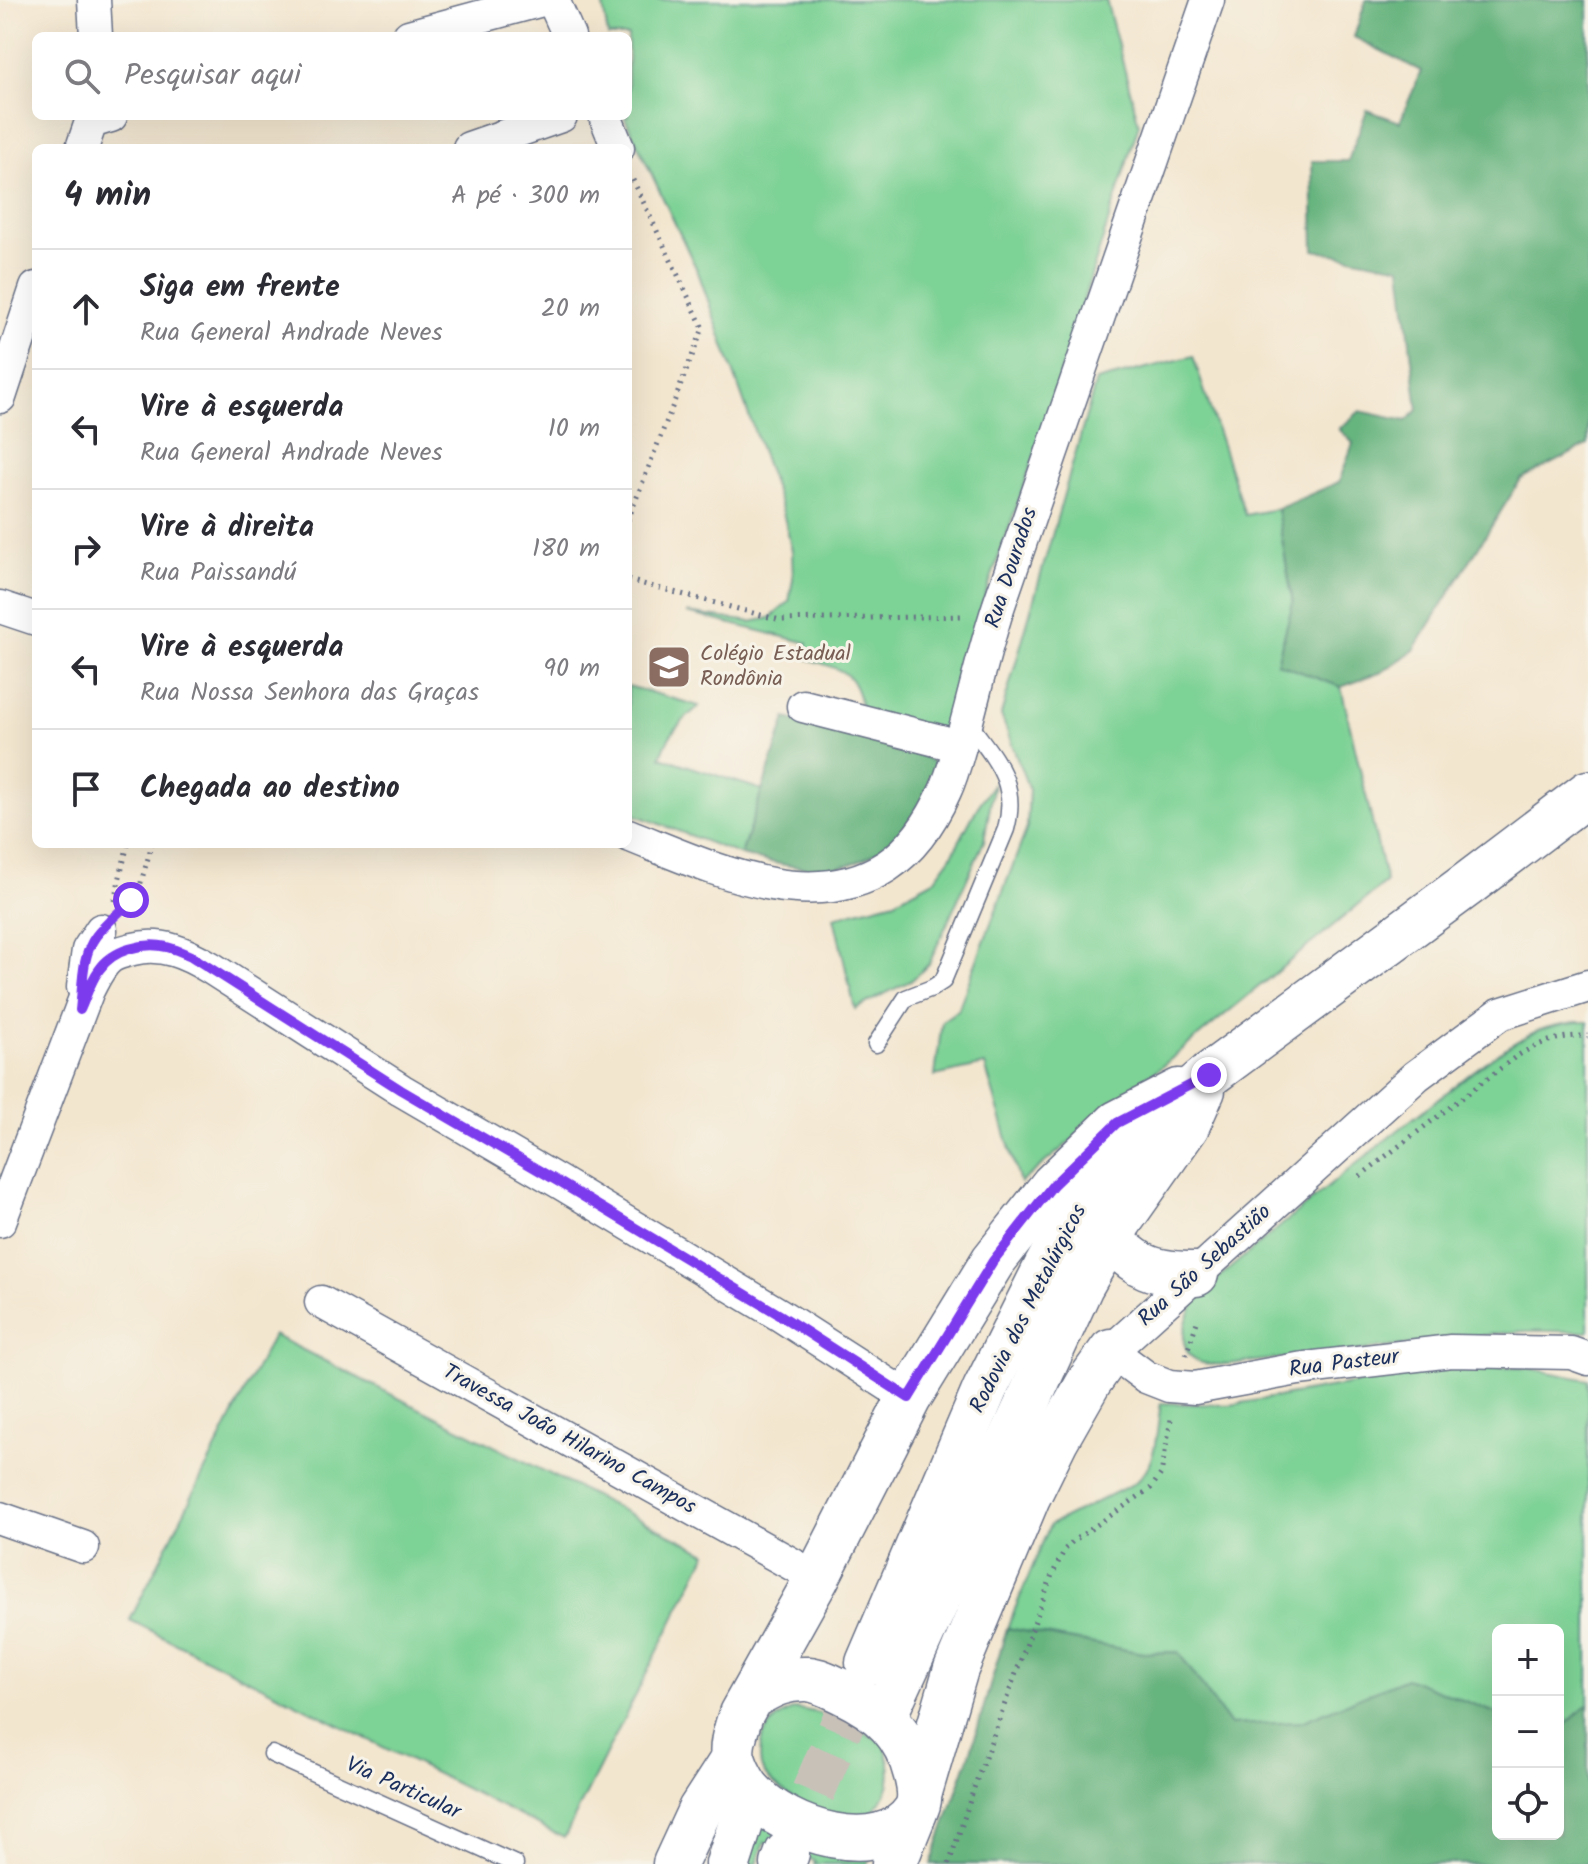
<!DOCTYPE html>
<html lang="pt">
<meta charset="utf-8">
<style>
body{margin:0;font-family:Kalam,sans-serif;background:#f2f2f3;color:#2b2b33}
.controls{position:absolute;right:24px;bottom:24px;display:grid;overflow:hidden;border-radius:12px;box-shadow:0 8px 32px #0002}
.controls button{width:72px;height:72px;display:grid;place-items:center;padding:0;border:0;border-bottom:2px solid #e1e1e2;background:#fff;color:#2b2b33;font:40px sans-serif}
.stop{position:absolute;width:24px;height:24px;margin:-18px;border:6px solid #7c3aed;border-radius:50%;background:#fff}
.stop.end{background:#7c3aed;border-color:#fff;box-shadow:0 2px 8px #0008}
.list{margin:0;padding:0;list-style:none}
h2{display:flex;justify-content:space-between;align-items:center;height:104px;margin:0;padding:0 32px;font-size:34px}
h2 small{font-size:26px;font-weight:400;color:#7c7c81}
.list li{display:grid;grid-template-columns:52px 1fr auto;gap:24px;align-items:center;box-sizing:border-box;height:120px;padding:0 32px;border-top:2px solid #e1e1e2}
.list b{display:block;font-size:30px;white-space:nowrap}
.list p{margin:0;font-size:26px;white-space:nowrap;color:#7c7c81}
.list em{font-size:26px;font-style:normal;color:#7c7c81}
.icon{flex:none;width:44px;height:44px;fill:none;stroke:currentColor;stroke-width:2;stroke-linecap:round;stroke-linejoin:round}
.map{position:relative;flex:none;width:1588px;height:1864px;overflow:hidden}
.search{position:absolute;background:#fff;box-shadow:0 8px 32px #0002;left:32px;top:32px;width:600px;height:88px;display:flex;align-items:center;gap:20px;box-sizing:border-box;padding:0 28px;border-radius:12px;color:#7c7c81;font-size:30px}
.panel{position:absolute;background:#fff;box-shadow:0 8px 32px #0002;left:32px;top:144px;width:600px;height:704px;border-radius:12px}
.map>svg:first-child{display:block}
</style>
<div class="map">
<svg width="1588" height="1864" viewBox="0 0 1588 1864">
<rect width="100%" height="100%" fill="#f7f3e8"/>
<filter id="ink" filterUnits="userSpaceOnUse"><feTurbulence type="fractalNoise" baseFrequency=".0125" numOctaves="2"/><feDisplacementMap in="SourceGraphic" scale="16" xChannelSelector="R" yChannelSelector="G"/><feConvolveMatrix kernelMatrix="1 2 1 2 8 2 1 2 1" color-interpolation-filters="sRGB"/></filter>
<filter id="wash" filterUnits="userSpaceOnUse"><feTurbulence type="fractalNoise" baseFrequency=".006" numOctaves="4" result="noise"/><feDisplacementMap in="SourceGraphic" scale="32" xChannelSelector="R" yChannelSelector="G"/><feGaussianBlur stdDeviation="1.8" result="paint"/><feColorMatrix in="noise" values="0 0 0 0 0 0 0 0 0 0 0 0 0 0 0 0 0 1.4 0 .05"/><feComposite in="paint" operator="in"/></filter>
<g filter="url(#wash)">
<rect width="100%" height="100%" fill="#f3e6cf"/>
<g fill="#7dd295" stroke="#4c807a" stroke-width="2">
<path d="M602 0H1106L1139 124 1035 454 985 596 952 733 862 710C854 668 842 671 805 658L808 643 687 613 751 622 770 618 789 602 793 579 792 551 783 512 698 272 624 116H628V36H608Z"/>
<polygon points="1193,356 1245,515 1277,509 1293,603 1277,663 1341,687 1386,882 1020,1183 985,1065 935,1076 942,1021 958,1010 1027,828 1029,790 1001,715 1096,381"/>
<path d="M628 686 699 706C680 723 669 732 661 757L762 790 741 855 628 812Z"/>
<polygon points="994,783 984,841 929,964 912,980 855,1009 834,917 895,901 934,880 951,857 977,808"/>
<path d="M1576 1022H1588V1332C1568 1332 1547 1330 1527 1331 1501 1332 1474 1337 1448 1340 1387 1347 1327 1355 1266 1360 1250 1361 1206 1370 1194 1359 1172 1341 1191 1304 1206 1288 1281 1226 1356 1162 1434 1102 1466 1078 1498 1049 1535 1032 1548 1026 1562 1024 1576 1022Z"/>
<polygon points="273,1335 707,1553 564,1838 130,1620"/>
<path d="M1466 1367 1528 1368 1588 1380V1705L1558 1731V1630H1498V1714L1406 1678 1301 1723 1230 1725 1178 1652 1143 1653 1007 1628 1050 1525 1133 1484C1158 1467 1156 1430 1161 1403L1230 1405 1415 1373Z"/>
<path d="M795 1709C820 1710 863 1730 885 1744 894 1776 892 1795 866 1818 856 1818 844 1819 834 1818 817 1816 769 1786 762 1769 759 1762 760 1752 761 1744 764 1727 779 1715 795 1709Z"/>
<polygon points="754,1818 874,1851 867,1864 814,1864 815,1861 765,1842 757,1864 740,1864"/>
</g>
<g fill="#66b47e" stroke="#40726e" stroke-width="2">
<polygon points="1366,0 1588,0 1588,445 1521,479 1414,650 1382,672 1341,687 1277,663 1293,603 1277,509 1339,482 1353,443 1339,429 1360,411 1406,421 1418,410 1401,267 1314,250 1312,161 1348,161 1367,110 1400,122 1421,71 1354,37"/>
<path d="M786 718C813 725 922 748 935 764 931 786 920 808 906 825 860 883 803 871 741 855Z"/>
<polygon points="1007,1628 1143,1653 1178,1652 1230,1725 1301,1722 1406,1678 1498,1714 1498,1834 1558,1834 1558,1731 1588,1705 1588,1864 931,1864 970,1754"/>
</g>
</g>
<g filter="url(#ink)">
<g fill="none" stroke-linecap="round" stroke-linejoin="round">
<polyline stroke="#c8c1b8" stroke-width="44" stroke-dasharray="44 22" stroke-linecap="butt" points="787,1853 868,1664"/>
<g stroke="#676f86" stroke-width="19">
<g id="lane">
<path d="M876 1044 906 998 932 988 943 981 1006 829C1019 781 994 759 968 722"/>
<polyline points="272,1754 515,1864"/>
</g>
</g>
<g stroke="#676f86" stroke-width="35">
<g id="street">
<polyline points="94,0 96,36"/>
<polyline points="553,0 569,36"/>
<polyline points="409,36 542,0"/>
<polyline points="605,116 618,148"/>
<polyline points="82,148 91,122 111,116"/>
<polyline points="469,148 561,116"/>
<polyline points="0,397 36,288"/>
<polyline points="0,607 36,619"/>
<polyline points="803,706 960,746"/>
<path d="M628 835C705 865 808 917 887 866 914 848 932 820 945 791 953 774 957 756 962 739 975 693 985 645 1001 599 1070 400 1139 200 1208 0"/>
<polyline points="1588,986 1500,1014 1416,1076 1111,1351 1146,1377 1169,1386 1195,1388 1298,1369 1451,1351 1571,1353 1588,1359"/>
<polyline points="83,987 88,950 101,930"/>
<path d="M0 1221 88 990C94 979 99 966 109 958 115 953 125 951 133 949 162 942 186 953 211 968L401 1090 559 1182 780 1315 909 1398"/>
<polyline points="321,1302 817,1578"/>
<polyline points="0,1518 83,1547"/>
</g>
</g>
<g stroke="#676f86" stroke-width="47">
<g id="secondary">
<path d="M751 1697C771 1685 785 1678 808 1679 820 1680 832 1687 843 1692 881 1710 906 1733 916 1775 919 1787 922 1800 915 1811 881 1862 786 1831 752 1793 745 1786 737 1771 734 1761 729 1748 737 1727 741 1714L817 1578 909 1398 993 1261 1053 1185 1117 1123 1179 1091"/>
<polyline points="920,1792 956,1669 1028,1497 1056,1440 1089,1382 1111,1351"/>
<polyline points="675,1864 700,1810 733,1759"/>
</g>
</g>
<g stroke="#676f86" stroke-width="47">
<g id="primary">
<path d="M1109 1237C1137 1268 1154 1274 1196 1274"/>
<polyline points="868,1663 985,1389 1046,1267 1089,1190 1147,1128 1209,1075 1468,884 1588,793"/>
<polyline points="884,1717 1081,1286 1109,1237 1187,1126 1203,1090"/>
<polyline points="728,1864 751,1792"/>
<polyline points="783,1864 787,1853"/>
<polyline points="894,1864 915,1812"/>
</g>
</g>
<g stroke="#676f86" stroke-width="5" stroke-dasharray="2 6" stroke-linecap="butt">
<polyline points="628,520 703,328 631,176"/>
<polyline points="628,580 780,620 962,616"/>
<polyline points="114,901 128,844"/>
<polyline points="122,909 140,886 152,844"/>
<path d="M1360 1176 1514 1058C1537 1043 1560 1035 1588 1036"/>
<polyline points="1186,1355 1198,1319"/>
<polyline points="949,1864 975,1785 1052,1575 1065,1549 1073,1541 1151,1488 1161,1474 1171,1419"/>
</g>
<use href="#lane" stroke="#fff" stroke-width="16"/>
<use href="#street" stroke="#fff" stroke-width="32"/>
<use href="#secondary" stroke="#fff" stroke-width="44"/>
<use href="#primary" stroke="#fff" stroke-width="44"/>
</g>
</g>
<g fill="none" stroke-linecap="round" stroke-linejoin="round" filter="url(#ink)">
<path stroke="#7c3aed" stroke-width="10" d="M131 900C120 912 106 923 96 936 81 956 83 986 80 1010 86 997 90 982 99 970 113 949 144 942 167 947 175 949 184 953 191 956L401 1090 559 1182 780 1315 909 1398 993 1261 1053 1185 1117 1123 1209 1075"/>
</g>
<defs>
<g id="school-square" transform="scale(2.3)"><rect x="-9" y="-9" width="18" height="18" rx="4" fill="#8d6e63" stroke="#f7f3e8"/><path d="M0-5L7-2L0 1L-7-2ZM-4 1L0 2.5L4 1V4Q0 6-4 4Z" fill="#fff"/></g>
</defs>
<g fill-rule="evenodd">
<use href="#school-square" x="669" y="667"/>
</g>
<g text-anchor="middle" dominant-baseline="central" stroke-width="6" stroke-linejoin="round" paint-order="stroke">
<g font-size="22" fill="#1b2f5e" stroke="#f7f3e8">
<text transform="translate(1012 568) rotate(-72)">Rua Dourados</text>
<text transform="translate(1205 1266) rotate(-42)">Rua São Sebastião</text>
<text transform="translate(1029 1309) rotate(-63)">Rodovia dos Metalúrgicos</text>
<text transform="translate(1344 1364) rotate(-7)">Rua Pasteur</text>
<text transform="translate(569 1440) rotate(29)">Travessa João Hilarino Campos</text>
<text transform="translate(403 1789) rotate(24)">Via Particular</text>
</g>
<g font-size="22" fill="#785e54" stroke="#f7f3e8" text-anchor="start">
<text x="700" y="654">Colégio Estadual<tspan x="700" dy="25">Rondônia</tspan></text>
</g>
</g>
</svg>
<div class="controls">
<button>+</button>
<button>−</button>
<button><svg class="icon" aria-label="locate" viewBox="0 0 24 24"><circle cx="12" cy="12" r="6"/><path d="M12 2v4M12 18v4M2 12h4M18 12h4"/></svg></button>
</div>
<div class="stop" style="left:131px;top:900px"></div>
<div class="stop end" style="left:1209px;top:1075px"></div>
<div class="search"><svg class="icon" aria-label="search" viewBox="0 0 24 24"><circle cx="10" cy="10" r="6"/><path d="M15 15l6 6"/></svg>Pesquisar aqui</div>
<section class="panel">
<h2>4 min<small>A pé · 300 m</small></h2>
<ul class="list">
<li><svg class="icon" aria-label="ahead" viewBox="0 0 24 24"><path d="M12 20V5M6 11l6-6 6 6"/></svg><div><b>Siga em frente</b><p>Rua General Andrade Neves</p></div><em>20 m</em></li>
<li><svg class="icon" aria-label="left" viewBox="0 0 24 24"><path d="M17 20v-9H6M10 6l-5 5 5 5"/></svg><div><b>Vire à esquerda</b><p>Rua General Andrade Neves</p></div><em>10 m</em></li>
<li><svg class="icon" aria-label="right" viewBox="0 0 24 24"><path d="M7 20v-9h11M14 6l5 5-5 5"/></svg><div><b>Vire à direita</b><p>Rua Paissandú</p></div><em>180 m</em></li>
<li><svg class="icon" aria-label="left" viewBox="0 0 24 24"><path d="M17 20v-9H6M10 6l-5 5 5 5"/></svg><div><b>Vire à esquerda</b><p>Rua Nossa Senhora das Graças</p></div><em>90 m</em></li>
<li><svg class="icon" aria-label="arrive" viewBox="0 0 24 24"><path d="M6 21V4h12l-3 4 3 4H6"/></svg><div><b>Chegada ao destino</b></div></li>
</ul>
</section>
</div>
